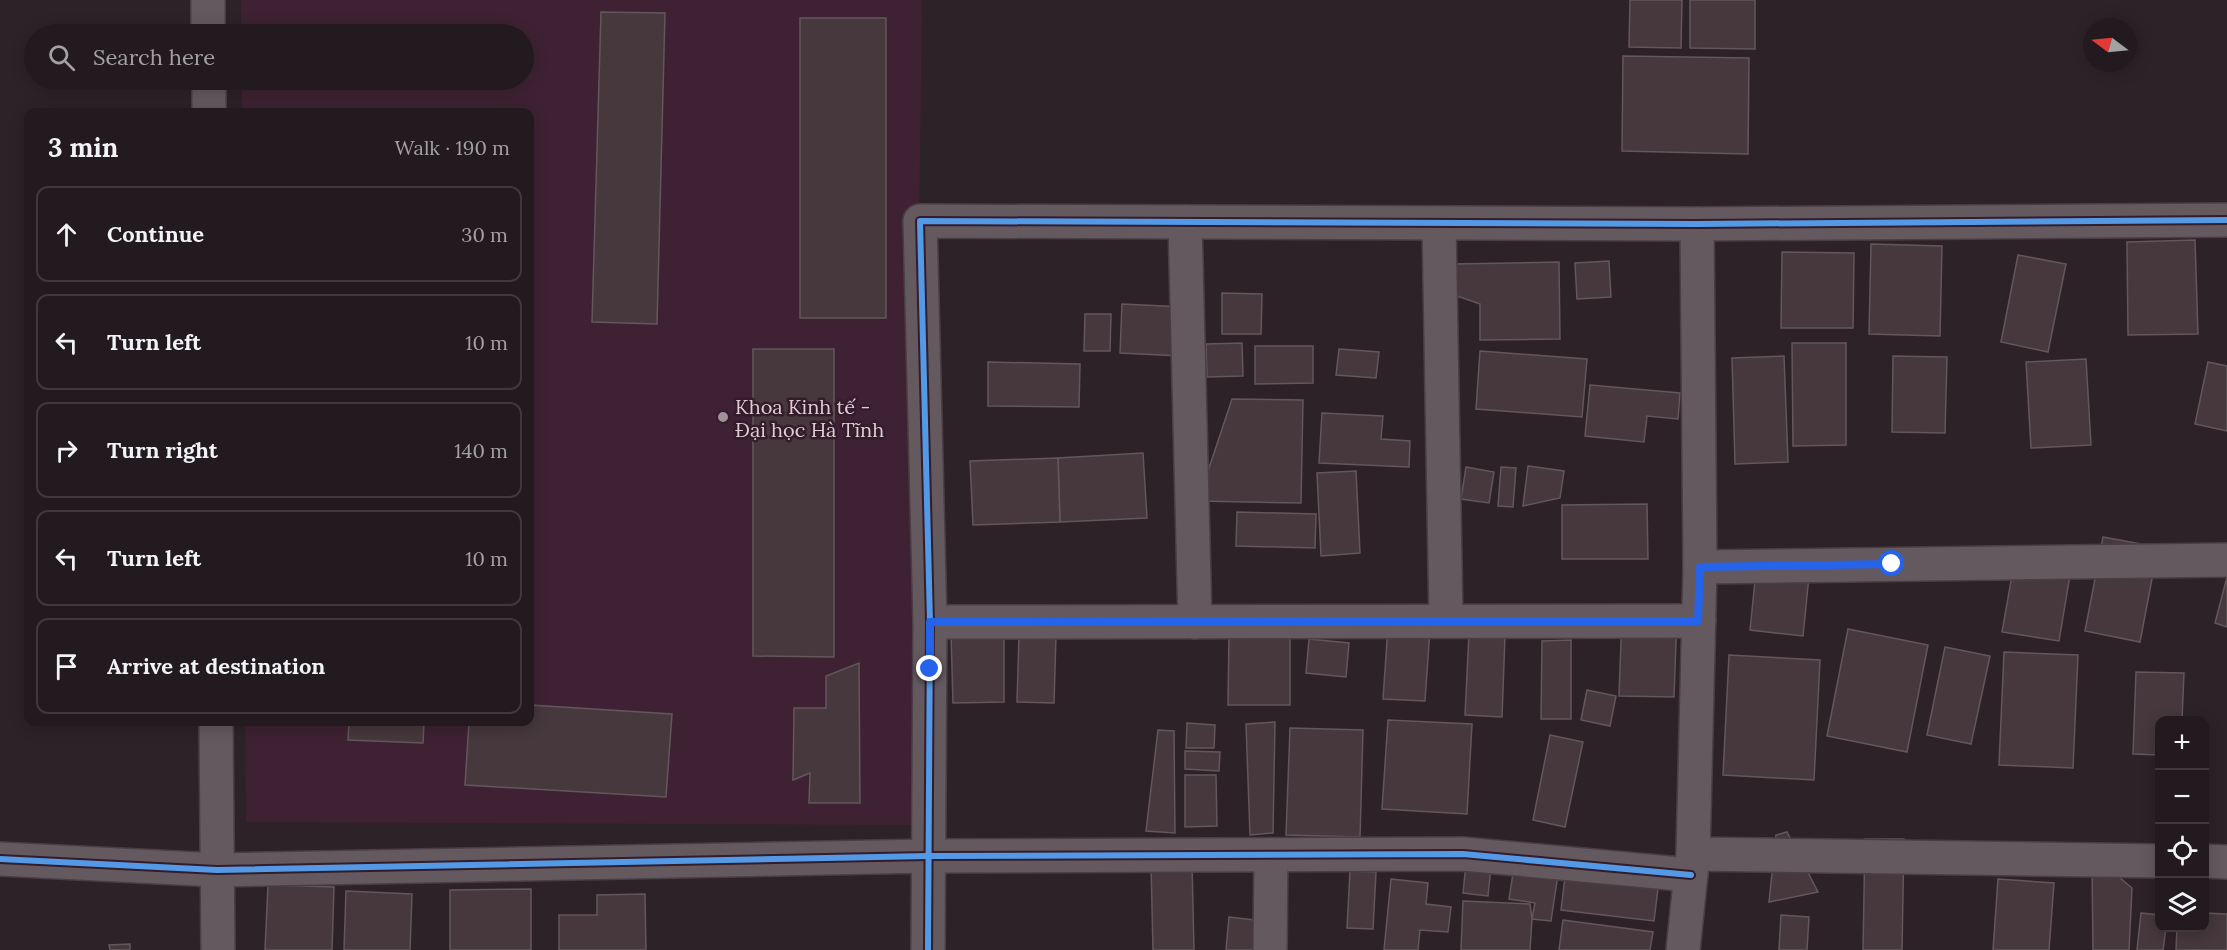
<!DOCTYPE html>
<meta charset="utf-8">
<style>
body{margin:0;font-family:Lora,serif;background:#2a2328;color:#f1f3f6}
.controls{position:absolute;right:18px;bottom:18px;display:grid;overflow:hidden;border-radius:12px;box-shadow:0 3px 15px #0003}
.controls button{width:54px;height:54px;display:grid;place-items:center;padding:0;border:0;border-bottom:2px solid #3f383d;background:#221a1f;color:#f1f3f6;font:30px sans-serif}
.compass{position:absolute;left:2083px;top:18px;width:54px;height:54px;border-radius:50%;background:#221a1f;box-shadow:0 3px 15px #0003;rotate:286deg}
.stop{position:absolute;width:18px;height:18px;margin:-14px;border:4px solid #2563eb;border-radius:50%;background:#fff}
.stop.end{background:#2563eb;border-color:#fff;box-shadow:0 2px 6px #0008}
.list{margin:0;padding:0;list-style:none}
h2{display:flex;justify-content:space-between;align-items:center;height:78px;margin:0;padding:0 24px;font-size:26px}
h2 small{font-size:20px;font-weight:400;color:#a2a1a4}
.list li{display:grid;grid-template-columns:39px 1fr auto;gap:18px;align-items:center;box-sizing:border-box;height:96px;margin:0 12px 12px;padding:0 12px;border:2px solid #3f383d;border-radius:12px}
.list b{display:block;font-size:22px;white-space:nowrap}
.list em{font-size:20px;font-style:normal;color:#a2a1a4}
.icon{flex:none;width:33px;height:33px;fill:none;stroke:currentColor;stroke-width:2;stroke-linecap:round;stroke-linejoin:round}
.map{position:relative;flex:none;width:2227px;height:950px;overflow:hidden}
.search{position:absolute;background:#221a1f;box-shadow:0 3px 15px #0003;left:24px;top:24px;width:510px;height:66px;display:flex;align-items:center;gap:15px;box-sizing:border-box;padding:0 21px;border-radius:33px;color:#a2a1a4;font-size:22px}
.panel{position:absolute;background:#221a1f;box-shadow:0 3px 15px #0003;left:24px;top:108px;width:510px;height:618px;border-radius:12px}
.map>svg:first-child{display:block}
</style>
<div class="map">
<svg width="2227" height="950" viewBox="0 0 2227 950">
<rect width="100%" height="100%" fill="#2e2229"/>
<polygon fill="#3e2233" points="241,0 922,0 911,825 246,822 245,722 530,722 530,112 242,112 242,80 524,80 524,34 241,34"/>
<g fill="#46383d" stroke="#64575c" stroke-width="1.5">
<polygon points="1630,0 1682,0 1681,48 1629,47"/>
<polygon points="1690,0 1755,0 1755,49 1690,48"/>
<polygon points="601,12 665,13 657,324 592,322"/>
<rect x="800" y="18" width="86" height="300"/>
<polygon points="1623,56 1749,58 1748,154 1622,151"/>
<polygon points="2195,240 2198,334 2128,335 2127,242"/>
<polygon points="1871,244 1942,246 1940,336 1869,334"/>
<polygon points="1782,252 1854,253 1853,328 1781,328"/>
<polygon points="2018,255 2066,264 2048,352 2001,342"/>
<polygon points="1609,261 1611,297 1577,299 1575,263"/>
<polygon points="1559,262 1560,339 1480,340 1480,304 1454,295 1454,264"/>
<polygon points="1222,293 1262,294 1261,334 1222,334"/>
<polygon points="1122,304 1184,307 1181,356 1120,353"/>
<polygon points="1085,314 1111,314 1110,351 1084,351"/>
<polygon points="1242,343 1243,376 1207,377 1206,344"/>
<polygon points="1792,343 1846,343 1846,445 1793,446"/>
<polygon points="1255,346 1313,346 1313,383 1255,384"/>
<polygon points="753,349 834,349 834,657 753,656"/>
<polygon points="1339,349 1379,352 1376,378 1336,375"/>
<polygon points="1480,351 1587,359 1582,417 1476,409"/>
<polygon points="1784,356 1788,462 1735,464 1732,358"/>
<polygon points="1893,356 1947,357 1945,433 1892,432"/>
<polygon points="2086,359 2091,445 2031,448 2026,362"/>
<polygon points="988,362 1080,364 1079,407 988,406"/>
<polygon points="2208,362 2227,366 2227,431 2195,424"/>
<polygon points="1590,385 1680,393 1678,419 1647,416 1644,442 1585,436"/>
<polygon points="1232,399 1303,400 1301,503 1198,501"/>
<polygon points="1322,413 1383,416 1381,439 1410,441 1409,467 1319,463"/>
<polygon points="1143,453 1147,518 1060,522 1058,458"/>
<polygon points="1058,458 1060,522 973,525 970,461"/>
<polygon points="1528,466 1564,471 1560,498 1523,506"/>
<polygon points="1466,467 1494,472 1489,503 1461,499"/>
<polygon points="1501,467 1516,468 1513,507 1498,506"/>
<polygon points="1356,471 1360,553 1321,556 1317,473"/>
<polygon points="1647,504 1648,559 1562,559 1562,505"/>
<polygon points="1237,512 1316,514 1315,548 1236,546"/>
<polygon points="2103,537 2158,547 2140,642 2085,631"/>
<polygon points="2017,547 2073,557 2059,641 2002,632"/>
<polygon points="1757,561 1810,566 1803,636 1750,630"/>
<polygon points="2227,577 2227,627 2215,623"/>
<polygon points="1389,612 1431,615 1425,701 1383,699"/>
<polygon points="1622,614 1677,616 1674,697 1619,696"/>
<polygon points="1848,629 1928,645 1907,752 1827,736"/>
<polygon points="1004,632 1004,702 953,703 951,633"/>
<polygon points="1469,634 1505,636 1502,717 1465,715"/>
<polygon points="1019,635 1056,636 1054,703 1017,702"/>
<polygon points="1229,635 1290,636 1290,705 1228,705"/>
<polygon points="1309,639 1349,643 1346,677 1306,673"/>
<polygon points="1571,640 1571,719 1541,719 1542,641"/>
<polygon points="1945,647 1990,656 1971,744 1927,735"/>
<polygon points="2004,652 2078,655 2073,768 1999,765"/>
<polygon points="1729,655 1820,660 1814,780 1723,775"/>
<polygon points="859,663 860,803 809,803 810,773 793,780 794,708 826,708 826,676"/>
<polygon points="2136,672 2184,673 2182,720 2160,720 2160,755 2133,754"/>
<polygon points="1587,690 1616,696 1610,726 1581,720"/>
<polygon points="530,705 672,714 666,797 465,785 469,722 530,722"/>
<polygon points="1388,720 1472,724 1467,814 1382,809"/>
<polygon points="349,722 424,722 423,743 348,740"/>
<polygon points="1275,722 1273,833 1250,835 1246,724"/>
<polygon points="1187,723 1215,725 1214,748 1186,748"/>
<polygon points="1290,728 1363,730 1360,837 1286,835"/>
<polygon points="1158,730 1174,731 1175,833 1146,831"/>
<polygon points="1550,735 1583,742 1565,827 1533,820"/>
<polygon points="1185,751 1220,752 1219,771 1185,769"/>
<polygon points="1185,775 1216,775 1217,826 1185,827"/>
<polygon points="1787,832 1818,892 1769,902 1776,835"/>
<polygon points="1865,839 1904,839 1902,950 1863,950"/>
<polygon points="1192,863 1194,950 1153,950 1151,865"/>
<polygon points="1466,864 1491,867 1488,896 1463,893"/>
<polygon points="2092,866 2114,873 2132,888 2129,950 2093,950"/>
<polygon points="1514,867 1558,874 1551,921 1532,919 1535,903 1509,899"/>
<polygon points="1566,869 1659,880 1654,921 1561,910"/>
<polygon points="1350,871 1376,872 1373,929 1347,928"/>
<polygon points="1391,879 1428,883 1426,904 1451,907 1448,932 1420,930 1418,950 1384,950"/>
<polygon points="1998,879 2054,883 2049,950 1993,950"/>
<polygon points="268,885 334,887 332,950 265,950"/>
<polygon points="531,889 531,950 450,950 450,890"/>
<polygon points="346,891 412,894 410,950 344,950"/>
<polygon points="645,894 646,950 559,950 559,915 597,915 597,895"/>
<polygon points="1463,901 1530,904 1532,919 1530,950 1461,950"/>
<polygon points="2141,913 2160,915 2160,928 2166,928 2163,950 2137,950"/>
<polygon points="2204,913 2227,914 2227,950 2176,950 2177,928 2204,928"/>
<polygon points="1781,915 1809,917 1807,950 1779,950"/>
<polygon points="1229,917 1263,921 1260,950 1226,950"/>
<polygon points="1563,920 1653,932 1650,950 1559,950"/>
<polygon points="130,944 130,950 110,950 109,945"/>
</g>
<g fill="none" stroke-linecap="round" stroke-linejoin="round">
<g stroke="#4a3e45" stroke-width="36">
<g id="street">
<polyline points="208,0 208,34"/>
<polyline points="209,80 209,112"/>
<polyline points="1185,222 1195,622"/>
<polyline points="1439,223 1446,621"/>
<polyline points="1700,567 2227,560"/>
<polyline points="930,622 1699,621"/>
<polyline points="216,722 218,950"/>
<polyline points="1693,854 2160,861"/>
<polyline points="0,859 217,870 928,856 1463,854 1691,875"/>
<polyline points="2204,861 2227,862"/>
<polyline points="928,950 930,622 920,221 1697,224 2227,220"/>
<polyline points="1270,950 1271,855"/>
<polyline points="1683,950 1693,854 1700,567 1697,224"/>
</g>
</g>
<use href="#street" stroke="#64595f" stroke-width="33"/>
<g stroke="#341c2a" stroke-width="10">
<g id="cycleway">
<polyline points="0,859 217,870 928,856 1463,854 1691,875"/>
<polyline points="928,950 930,622 920,221 1697,224 2227,220"/>
</g>
</g>
<use href="#cycleway" stroke="#5399e6" stroke-width="6"/>
</g>
<g fill="none" stroke-linecap="round" stroke-linejoin="round">
<polyline stroke="#2563eb" stroke-width="8" points="930,669 930,622 1698,621 1700,567 1892,564"/>
</g>
<circle fill="#a09199" stroke="#341c2a" stroke-width="2" cx="723" cy="417" r="6"/>
<g text-anchor="middle" dominant-baseline="central" stroke-width="5" stroke-linejoin="round" paint-order="stroke">
<g font-size="20" fill="#decdd6" stroke="#341c2a" text-anchor="start">
<text x="735" y="406">Khoa Kinh tế -<tspan x="735" dy="23">Đại học Hà Tĩnh</tspan></text>
</g>
</g>
</svg>
<div class="controls">
<button>+</button>
<button>−</button>
<button><svg class="icon" aria-label="locate" viewBox="0 0 24 24"><circle cx="12" cy="12" r="6"/><path d="M12 2v4M12 18v4M2 12h4M18 12h4"/></svg></button>
<button><svg class="icon" aria-label="layers" viewBox="0 0 24 24"><path d="M12 4l9 5-9 5-9-5zM3 14l9 5 9-5"/></svg></button>
</div>
<svg class="compass" viewBox="-18 -18 36 36"><path d="M0-13l5 13h-10z" fill="#e53935"/><path d="M0 13l5-13h-10z" fill="#a2a1a4"/></svg>
<div class="stop" style="left:1892px;top:564px"></div>
<div class="stop end" style="left:930px;top:669px"></div>
<div class="search"><svg class="icon" aria-label="search" viewBox="0 0 24 24"><circle cx="10" cy="10" r="6"/><path d="M15 15l6 6"/></svg>Search here</div>
<section class="panel">
<h2>3 min<small>Walk · 190 m</small></h2>
<ul class="list">
<li><svg class="icon" aria-label="ahead" viewBox="0 0 24 24"><path d="M12 20V5M6 11l6-6 6 6"/></svg><div><b>Continue</b></div><em>30 m</em></li>
<li><svg class="icon" aria-label="left" viewBox="0 0 24 24"><path d="M17 20v-9H6M10 6l-5 5 5 5"/></svg><div><b>Turn left</b></div><em>10 m</em></li>
<li><svg class="icon" aria-label="right" viewBox="0 0 24 24"><path d="M7 20v-9h11M14 6l5 5-5 5"/></svg><div><b>Turn right</b></div><em>140 m</em></li>
<li><svg class="icon" aria-label="left" viewBox="0 0 24 24"><path d="M17 20v-9H6M10 6l-5 5 5 5"/></svg><div><b>Turn left</b></div><em>10 m</em></li>
<li><svg class="icon" aria-label="arrive" viewBox="0 0 24 24"><path d="M6 21V4h12l-3 4 3 4H6"/></svg><div><b>Arrive at destination</b></div></li>
</ul>
</section>
</div>
